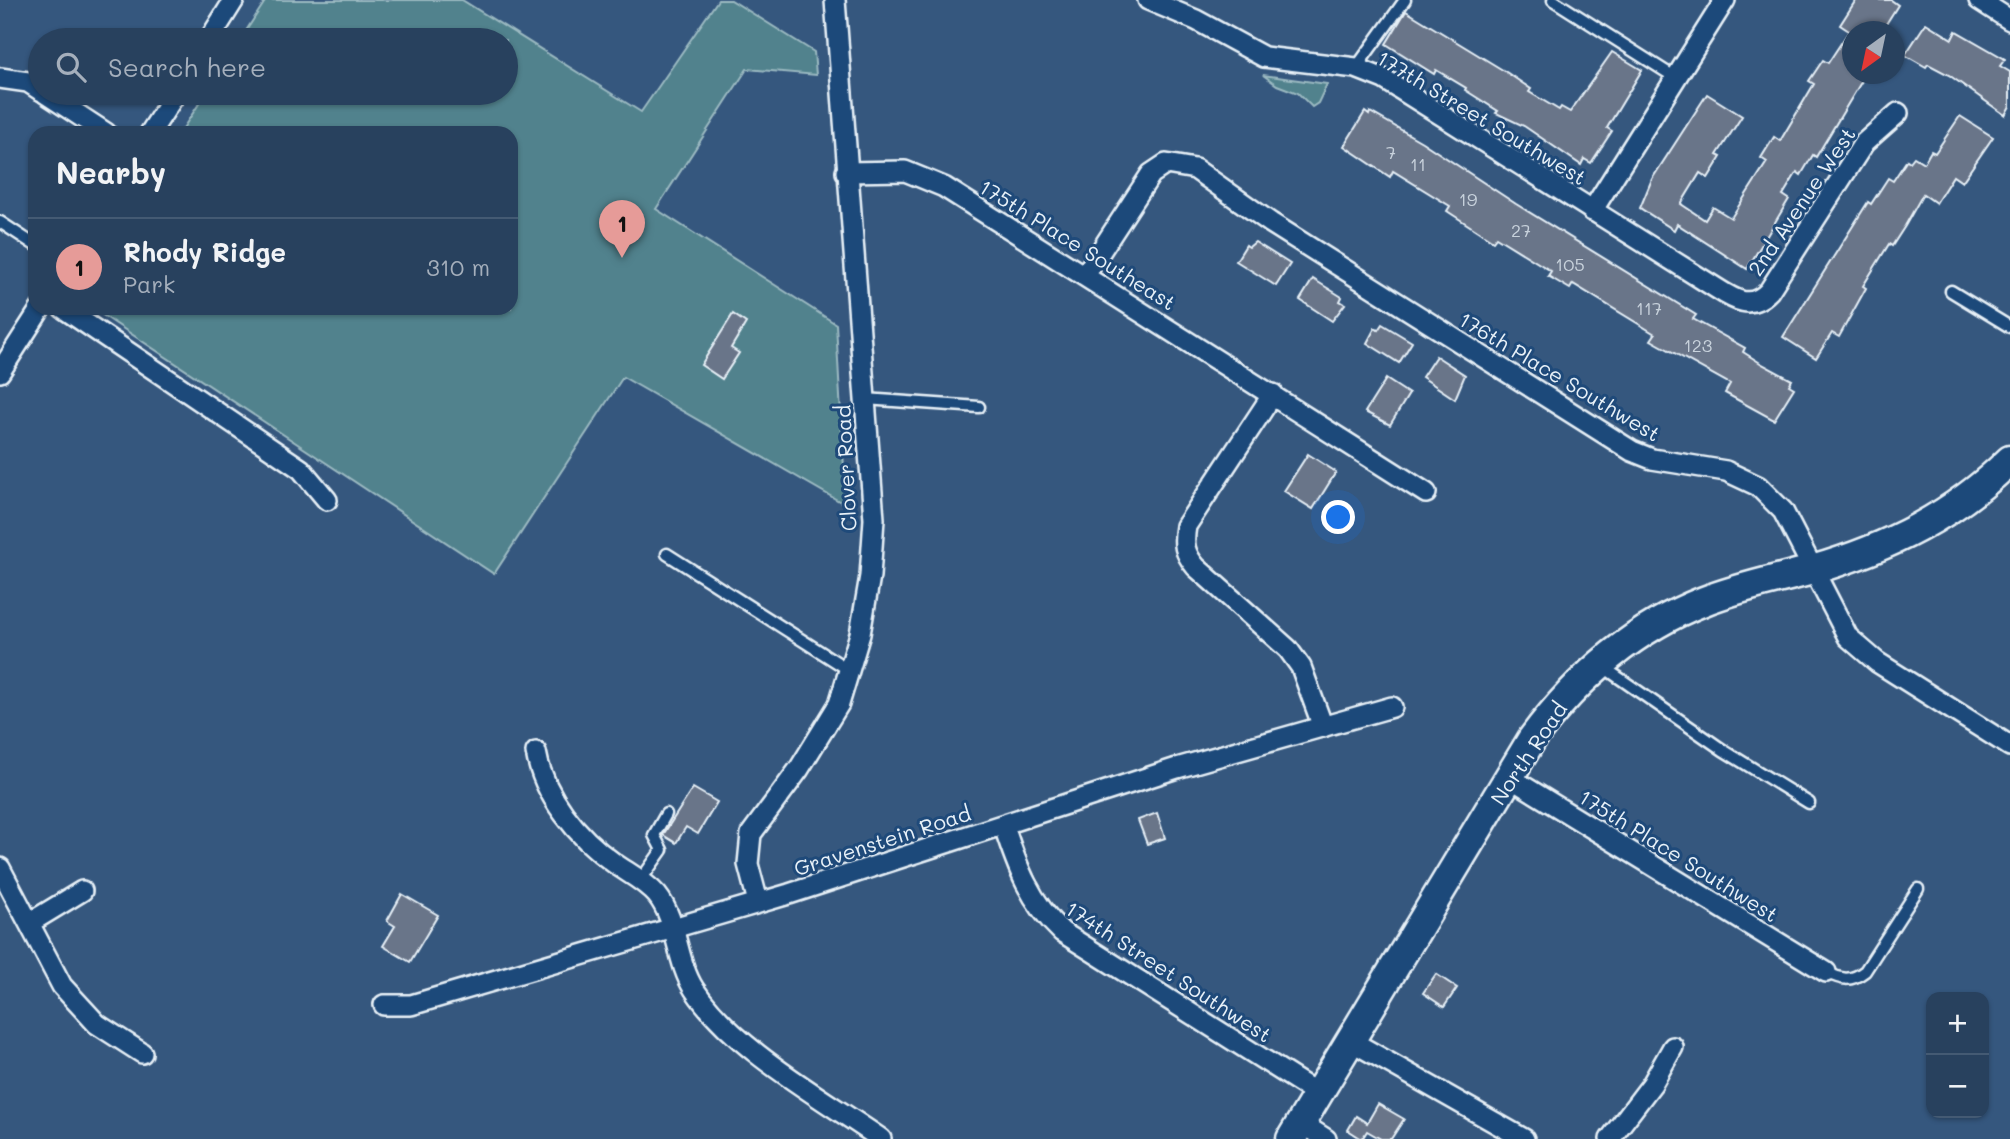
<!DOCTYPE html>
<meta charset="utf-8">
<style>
body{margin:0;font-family:Mali,sans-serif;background:#344c67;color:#f1f3f6}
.controls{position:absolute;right:21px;bottom:21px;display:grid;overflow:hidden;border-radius:14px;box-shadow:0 2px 5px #0004}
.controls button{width:63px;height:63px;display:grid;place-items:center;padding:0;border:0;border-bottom:2px solid #445a73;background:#28415e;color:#f1f3f6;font:35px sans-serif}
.compass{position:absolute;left:1842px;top:21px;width:63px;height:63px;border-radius:50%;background:#28415e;box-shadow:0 2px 5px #0004;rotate:213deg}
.you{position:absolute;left:1339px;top:518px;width:24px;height:24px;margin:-18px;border:5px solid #fff;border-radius:50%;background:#1a73e8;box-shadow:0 0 0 10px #1a73e833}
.badge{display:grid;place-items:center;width:46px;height:46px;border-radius:50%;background:#e69b98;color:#111;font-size:23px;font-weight:700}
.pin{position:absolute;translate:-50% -58px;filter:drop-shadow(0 2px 4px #0008)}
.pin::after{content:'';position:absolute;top:37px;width:24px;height:21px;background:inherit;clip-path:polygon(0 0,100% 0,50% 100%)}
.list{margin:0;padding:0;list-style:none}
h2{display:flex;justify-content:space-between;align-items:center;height:91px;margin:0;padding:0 28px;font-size:30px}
h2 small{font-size:23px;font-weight:400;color:#a5afbc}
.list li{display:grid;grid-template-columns:46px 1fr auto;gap:21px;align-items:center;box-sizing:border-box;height:98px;padding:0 28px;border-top:2px solid #445a73}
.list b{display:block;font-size:26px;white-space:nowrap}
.list p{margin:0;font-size:23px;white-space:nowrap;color:#a5afbc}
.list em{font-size:23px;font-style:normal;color:#a5afbc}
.icon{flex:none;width:38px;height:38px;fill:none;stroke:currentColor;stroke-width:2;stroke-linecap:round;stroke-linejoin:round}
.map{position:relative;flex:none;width:2010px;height:1139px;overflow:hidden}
.search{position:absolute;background:#28415e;box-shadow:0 2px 5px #0004;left:28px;top:28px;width:490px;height:77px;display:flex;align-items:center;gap:18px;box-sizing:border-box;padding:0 24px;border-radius:38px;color:#a5afbc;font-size:26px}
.panel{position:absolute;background:#28415e;box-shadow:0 2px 5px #0004;left:28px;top:126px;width:490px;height:189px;border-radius:21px}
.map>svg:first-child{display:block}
</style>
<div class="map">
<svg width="2010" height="1139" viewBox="0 0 2010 1139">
<rect width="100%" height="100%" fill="#35577e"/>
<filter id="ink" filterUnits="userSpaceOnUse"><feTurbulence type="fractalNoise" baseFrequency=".0143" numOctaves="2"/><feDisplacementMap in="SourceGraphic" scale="14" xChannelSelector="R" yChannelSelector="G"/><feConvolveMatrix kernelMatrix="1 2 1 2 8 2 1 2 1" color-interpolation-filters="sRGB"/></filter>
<g filter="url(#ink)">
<g fill="#51828d" stroke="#9cbac2" stroke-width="2">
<polygon points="266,0 462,0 641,112 718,0 731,0 814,52 816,75 747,69 656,209 836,324 846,505 623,377 494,574 92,308 511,308 511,133 180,133 206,93 506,93 506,40 240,40"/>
<polygon points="1263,75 1327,84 1318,103 1312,107 1298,93 1277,85"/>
</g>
<g fill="#697489" stroke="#e8f1f8" stroke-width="2">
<polygon points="1856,0 1891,0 1898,5 1881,32 1852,32 1852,74 1866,74 1816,157 1813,155 1801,175 1797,172 1783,195 1789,199 1747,269 1677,224 1674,230 1640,208 1652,179 1707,94 1742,116 1717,155 1721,157 1708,178 1700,173 1681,204 1705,220 1713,207 1731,218 1767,162 1761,158 1774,137 1780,141 1814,84 1809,81 1823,60 1828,63 1849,31 1840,25"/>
<polygon points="1406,11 1506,72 1531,89 1529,92 1559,110 1561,107 1570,112 1612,52 1642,70 1607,128 1612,131 1591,163 1584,159 1581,165 1524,126 1496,113 1498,111 1465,90 1466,88 1436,70 1434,74 1386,44"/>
<polygon points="1926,23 1952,39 1956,31 2005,59 2000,66 2010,72 2010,106 2005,115 1949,75 1928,64 1926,67 1905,55"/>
<polygon points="1365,112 1369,115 1370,112 1422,142 1516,204 1696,315 1693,319 1745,348 1743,352 1762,364 1792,380 1789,385 1794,388 1774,420 1725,393 1730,384 1651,340 1655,334 1573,284 1570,289 1548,276 1551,271 1496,237 1493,241 1447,211 1450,206 1393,171 1390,177 1344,146"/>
<polygon points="1960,116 1993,137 1962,182 1953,176 1936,203 1923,194 1905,226 1892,246 1889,244 1863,286 1866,288 1839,337 1832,333 1816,358 1783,337 1868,202 1871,204 1888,178 1893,181 1907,160 1910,162 1914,157 1924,163 1931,151 1935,153"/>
<polygon points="1255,242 1290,264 1276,286 1236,261 1246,245 1249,247"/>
<polygon points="1313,279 1342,297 1340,301 1345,304 1332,321 1300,300"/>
<polygon points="733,314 746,323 731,348 739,353 722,379 701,365"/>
<polygon points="1382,324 1412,342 1399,363 1367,343 1375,328 1378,330"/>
<polygon points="1436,356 1465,375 1455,399 1422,377"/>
<polygon points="1386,379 1409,394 1390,425 1365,412"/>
<polygon points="1308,454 1336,472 1313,509 1284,491"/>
<polygon points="693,788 717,802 698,834 686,827 676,843 663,835"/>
<polygon points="1157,813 1165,838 1147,844 1138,820"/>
<polygon points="402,894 438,915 410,962 383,946 395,926 387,921"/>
<polygon points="1436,974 1457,988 1444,1007 1423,993"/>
<polygon points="1378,1104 1404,1119 1391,1139 1381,1139 1367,1131 1362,1139 1348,1130 1356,1116 1367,1123"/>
</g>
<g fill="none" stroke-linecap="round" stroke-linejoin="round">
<g stroke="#e8f1f8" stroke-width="15">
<g id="lane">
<polyline points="1553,0 1676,78"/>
<polyline points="1356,68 1405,0"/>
<polyline points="0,222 35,245"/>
<polyline points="1951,291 2010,327"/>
<polyline points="865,399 979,407"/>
<polyline points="667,554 849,670"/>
<polyline points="1602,666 1723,750 1809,803"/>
<polyline points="640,881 662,850 654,835 666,814"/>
<path d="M1826 972C1841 980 1851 982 1865 971L1918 889"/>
</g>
</g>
<g stroke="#e8f1f8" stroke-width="24">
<g id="street">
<path d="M1148 0 1196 20 1264 57 1356 68 1384 79 1716 288C1736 301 1751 310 1769 291L1864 143 1898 113"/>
<polyline points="1979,0 2010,20"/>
<polyline points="209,40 234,0"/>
<polyline points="0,78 28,82 40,90"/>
<polyline points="45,93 106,133"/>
<polyline points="150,133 176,93"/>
<polyline points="846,172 905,171 944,187 1426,493"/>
<polyline points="1592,211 1725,0"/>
<polyline points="1085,275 1151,174 1166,164 1195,169 1271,223 1632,451 1652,459 1726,471 1758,486 1783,511 1848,637 1877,662 2010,746"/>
<polyline points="63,308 301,469 327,500"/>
<polyline points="0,372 41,308"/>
<path d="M1273 394 1186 526C1183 544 1184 553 1196 567L1288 649 1301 667 1323 727"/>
<path d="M536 752C543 795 578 838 614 863 628 873 645 881 657 895 678 921 676 961 694 989 733 1049 821 1097 881 1139"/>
<polyline points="1509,777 1826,972"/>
<path d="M1004 826C1017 867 1030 902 1062 932L1318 1094"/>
<polyline points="0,868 62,986 97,1024 142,1053"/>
<polyline points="758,902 748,864 751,834 799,769 839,704 860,634 870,576 874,519 835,0"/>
<polyline points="31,922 82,891"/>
<polyline points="384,1005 411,1005 789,894 1177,768 1392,707"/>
<polyline points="1351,1041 1524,1139"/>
<polyline points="1301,1123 1326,1139"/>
<polyline points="1610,1139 1652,1084 1673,1047"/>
</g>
</g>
<g stroke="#e8f1f8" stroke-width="33">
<path id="secondary" d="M1291 1139 1532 739C1577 678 1632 629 1704 601 1739 587 1776 580 1812 570 1888 548 1953 516 2010 460"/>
</g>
<use href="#lane" stroke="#1f4a7a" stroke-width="10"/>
<use href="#street" stroke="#1f4a7a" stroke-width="19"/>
<use href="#secondary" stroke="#1f4a7a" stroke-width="28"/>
</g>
</g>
<g text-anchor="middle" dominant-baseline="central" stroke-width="6" stroke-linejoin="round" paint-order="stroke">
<g font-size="18" fill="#c8d2dc">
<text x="1391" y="152">7</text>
<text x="1418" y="164">11</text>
<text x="1468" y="199">19</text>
<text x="1521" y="230">27</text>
<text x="1570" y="264">105</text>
<text x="1649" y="308">117</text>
<text x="1698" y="345">123</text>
</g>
<g font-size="21" fill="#e8f1f8" stroke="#1f4a7a">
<text transform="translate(1482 117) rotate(31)">177th Street Southwest</text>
<text transform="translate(1801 201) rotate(-56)">2nd Avenue West</text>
<text transform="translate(1078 244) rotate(32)">175th Place Southeast</text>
<text transform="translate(1560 376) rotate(31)">176th Place Southwest</text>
<text transform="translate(845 468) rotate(-93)">Clover Road</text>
<text transform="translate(1528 753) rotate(-56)">North Road</text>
<text transform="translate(882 840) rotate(-18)">Gravenstein Road</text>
<text transform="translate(1679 855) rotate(32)">175th Place Southwest</text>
<text transform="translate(1169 971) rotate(33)">174th Street Southwest</text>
</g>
</g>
</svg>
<div class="controls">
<button>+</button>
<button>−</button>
</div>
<svg class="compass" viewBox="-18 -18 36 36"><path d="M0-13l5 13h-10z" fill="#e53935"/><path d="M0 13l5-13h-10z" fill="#a5afbc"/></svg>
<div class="you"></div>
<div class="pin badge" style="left:622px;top:258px">1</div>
<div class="search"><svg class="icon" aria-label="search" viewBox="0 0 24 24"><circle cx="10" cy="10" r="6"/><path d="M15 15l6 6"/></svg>Search here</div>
<section class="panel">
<h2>Nearby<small></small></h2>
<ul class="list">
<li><span class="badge">1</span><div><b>Rhody Ridge</b><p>Park</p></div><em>310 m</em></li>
</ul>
</section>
</div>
